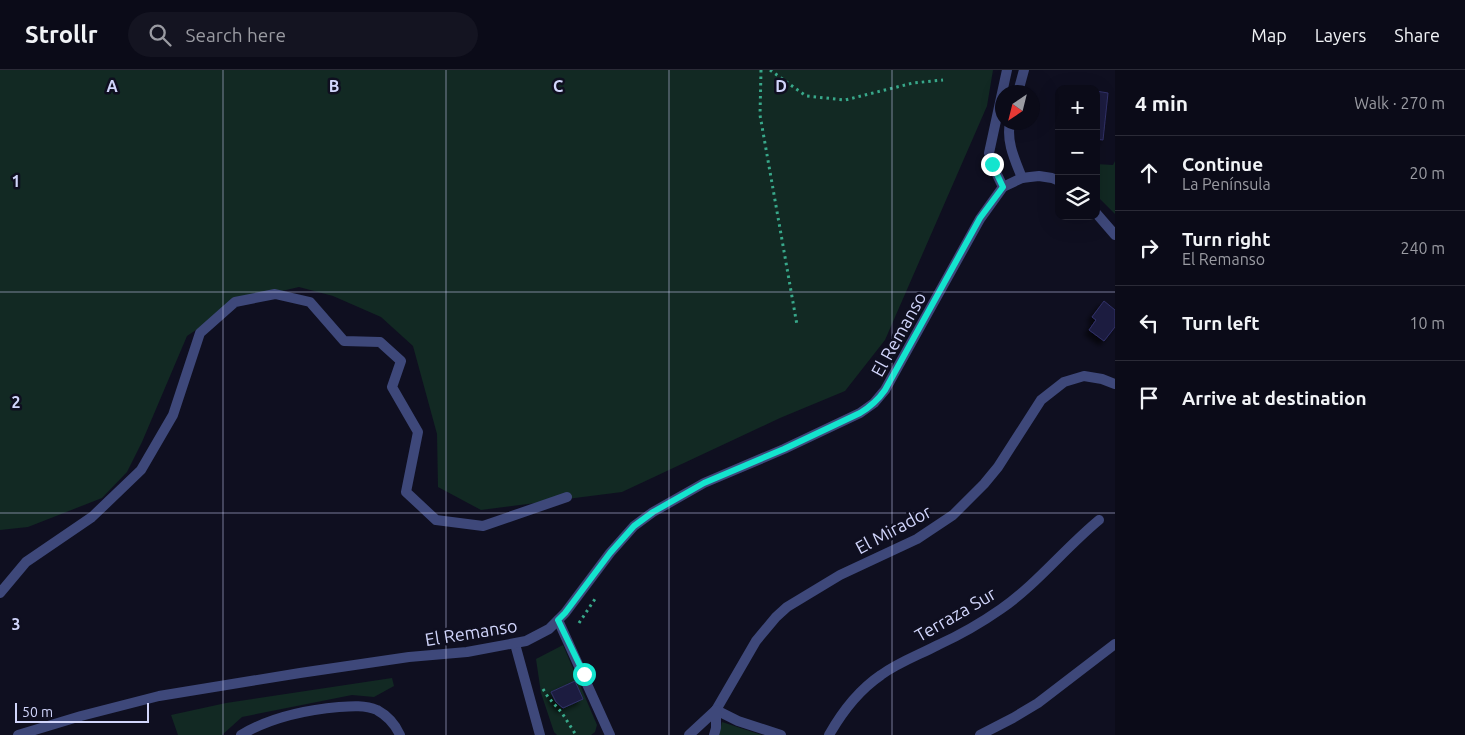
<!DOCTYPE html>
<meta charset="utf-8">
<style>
body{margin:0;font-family:Ubuntu,sans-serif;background:#141421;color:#f1f3f6}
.controls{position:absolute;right:15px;top:15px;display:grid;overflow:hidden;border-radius:10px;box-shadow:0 5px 20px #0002}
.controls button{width:45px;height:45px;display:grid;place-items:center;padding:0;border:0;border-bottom:1px solid #2b2b37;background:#0b0b18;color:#f1f3f6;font:25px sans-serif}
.compass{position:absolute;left:995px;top:15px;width:45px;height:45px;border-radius:50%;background:#0b0b18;box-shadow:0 5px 20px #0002;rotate:215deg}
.scale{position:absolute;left:15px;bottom:12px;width:134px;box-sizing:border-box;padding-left:5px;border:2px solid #d1d5fb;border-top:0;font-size:14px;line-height:18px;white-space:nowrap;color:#d1d5fb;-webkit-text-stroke:4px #0f0f20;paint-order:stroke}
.stop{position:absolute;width:15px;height:15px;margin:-11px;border:4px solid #14e4ce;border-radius:50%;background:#fff}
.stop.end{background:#14e4ce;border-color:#fff;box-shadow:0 1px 5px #0008}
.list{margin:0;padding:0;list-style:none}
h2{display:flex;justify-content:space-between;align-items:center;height:65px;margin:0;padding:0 20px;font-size:21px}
h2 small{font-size:16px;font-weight:400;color:#9a9ba2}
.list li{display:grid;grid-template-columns:32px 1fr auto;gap:15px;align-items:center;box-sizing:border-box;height:75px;padding:0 20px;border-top:1px solid #2b2b37}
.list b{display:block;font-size:19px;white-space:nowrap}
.list p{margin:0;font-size:16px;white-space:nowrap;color:#9a9ba2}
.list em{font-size:16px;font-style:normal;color:#9a9ba2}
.icon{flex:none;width:28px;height:28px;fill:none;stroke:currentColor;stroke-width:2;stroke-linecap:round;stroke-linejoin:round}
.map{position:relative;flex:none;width:1115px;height:665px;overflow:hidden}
header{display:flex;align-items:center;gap:30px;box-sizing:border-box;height:70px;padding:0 25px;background:#0b0b18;border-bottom:1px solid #2b2b37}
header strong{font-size:24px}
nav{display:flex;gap:28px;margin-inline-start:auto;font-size:18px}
.search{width:350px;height:45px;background:#141421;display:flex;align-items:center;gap:12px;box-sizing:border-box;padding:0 18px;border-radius:28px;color:#9a9ba2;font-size:19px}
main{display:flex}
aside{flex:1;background:#0b0b18}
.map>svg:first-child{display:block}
</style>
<header>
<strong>Strollr</strong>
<div class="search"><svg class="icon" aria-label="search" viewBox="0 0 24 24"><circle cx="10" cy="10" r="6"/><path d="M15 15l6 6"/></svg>Search here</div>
<nav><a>Map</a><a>Layers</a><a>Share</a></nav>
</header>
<main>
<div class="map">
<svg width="1115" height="665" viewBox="0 0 1115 665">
<defs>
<filter id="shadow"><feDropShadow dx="-4.5" dy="4.5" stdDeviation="2.5" flood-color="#0009"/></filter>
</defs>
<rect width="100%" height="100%" fill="#0f0f20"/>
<g fill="#122923">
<polygon points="0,0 993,0 987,36 885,270 845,321 780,348 622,422 481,440 438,417 437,364 413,276 381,247 333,226 299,217 239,231 187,266 142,372 127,402 102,428 28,457 0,460"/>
<polygon points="1115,91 1115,144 1096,125 1096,94 1113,95"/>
<polygon points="563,575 597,655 595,662 591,665 557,665 554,662 541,623 536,589"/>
<polygon points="392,608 394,616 374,627 352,625 242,647 222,665 178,665 171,645 226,633"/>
<polygon points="722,652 762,665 719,665"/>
</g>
<g fill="#1c1d3f" stroke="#313169" filter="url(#shadow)">
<polygon points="1096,21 1108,23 1103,70 1096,69"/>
<polygon points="1104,231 1115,240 1115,257 1104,271 1089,260 1096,250 1092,247"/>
<polygon points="575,611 583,629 563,638 556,632 551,622"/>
</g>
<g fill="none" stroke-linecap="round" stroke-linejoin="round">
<g stroke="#38a88a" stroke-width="3" stroke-dasharray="2.5 4" stroke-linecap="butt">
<polyline points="761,0 760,45 797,255"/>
<polyline points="770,0 806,26 845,30 913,13 943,10"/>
<polyline points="579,553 597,526"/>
<polyline points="543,619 548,627 562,643 576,665"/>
</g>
<polyline stroke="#3e487a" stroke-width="10" points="0,523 26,492 92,447 141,400 173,345 200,263 235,232 275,224 310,232 344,271 380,272 401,291 392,317 418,362 406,422 436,450 483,456 567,427"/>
<g stroke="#3e487a" stroke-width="10">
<polyline points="1018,22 1024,0"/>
<path d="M1010 52C1006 72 1015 90 1022 108"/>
<polyline points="1003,117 992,94 989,83 1007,0"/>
<polyline points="1096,143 1115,165"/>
<polyline points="558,550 610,665"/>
<polyline points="515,574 540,665"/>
<polyline points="716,640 738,651 781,665"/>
<polyline points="18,665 81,646 159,626 300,603 409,587 467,582 526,571 549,559 565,543 610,483 634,456 653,442 704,413 784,379 860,343 874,333 885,320 980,149 1003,117 1022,108 1030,107 1039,106 1052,108 1059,111"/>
<path d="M241 665C271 647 305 640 339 637 352 636 365 635 377 640 388 646 395 654 400 665"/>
<polyline points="689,665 716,640 756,571 776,547 787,537 840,505 917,469 953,445 984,414 998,397 1041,330 1064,312 1084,306 1102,309 1115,314"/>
<polyline points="714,665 716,658 716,640"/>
<path d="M829 665C842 642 859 620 881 605 899 592 919 585 938 575 960 565 981 553 1001 539 1037 514 1065 478 1099 450"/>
<polyline points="980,665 1013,648 1038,633 1115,574"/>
</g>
</g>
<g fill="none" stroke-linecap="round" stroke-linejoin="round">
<path stroke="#14e4ce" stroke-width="6" d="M584 604 558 550 565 543 610 483 634 456 653 442 704 413 784 379 860 343C870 337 878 330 885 320L980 148 1003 117 992 94"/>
</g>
<path fill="none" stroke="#d1d5fb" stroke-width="1" stroke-opacity="0.55" d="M223 0V665M446 0V665M669 0V665M892 0V665M0 222H1115M0 443H1115"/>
<g text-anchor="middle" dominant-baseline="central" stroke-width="5" stroke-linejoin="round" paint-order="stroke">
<g font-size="18" fill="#d1d5fb" stroke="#0f0f20">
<text transform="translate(898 264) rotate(-61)">El Remanso</text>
<text transform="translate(893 459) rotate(-28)">El Mirador</text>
<text transform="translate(955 544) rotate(-30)">Terraza Sur</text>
<text transform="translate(471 562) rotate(-9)">El Remanso</text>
</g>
</g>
<g font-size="16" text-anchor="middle" font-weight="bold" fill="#d1d5fb" stroke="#0f0f20" stroke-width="5" stroke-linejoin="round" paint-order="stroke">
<text x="112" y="22">A</text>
<text x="334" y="22">B</text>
<text x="558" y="22">C</text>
<text x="781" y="22">D</text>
<text x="16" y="117">1</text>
<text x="16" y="338">2</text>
<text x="16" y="560">3</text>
</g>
</svg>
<div class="controls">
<button>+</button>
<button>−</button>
<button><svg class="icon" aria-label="layers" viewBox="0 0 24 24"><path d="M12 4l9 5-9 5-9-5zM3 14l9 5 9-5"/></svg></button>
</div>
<svg class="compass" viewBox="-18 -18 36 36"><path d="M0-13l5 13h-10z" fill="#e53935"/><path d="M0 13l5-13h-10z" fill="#9a9ba2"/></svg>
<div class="scale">50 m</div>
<div class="stop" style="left:584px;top:604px"></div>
<div class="stop end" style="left:992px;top:94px"></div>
</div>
<aside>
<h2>4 min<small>Walk · 270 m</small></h2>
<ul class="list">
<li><svg class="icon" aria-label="ahead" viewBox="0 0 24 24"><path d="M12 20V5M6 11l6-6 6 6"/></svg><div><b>Continue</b><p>La Península</p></div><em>20 m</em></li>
<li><svg class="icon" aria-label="right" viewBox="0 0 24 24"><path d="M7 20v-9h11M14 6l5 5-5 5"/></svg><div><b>Turn right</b><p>El Remanso</p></div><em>240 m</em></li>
<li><svg class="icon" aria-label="left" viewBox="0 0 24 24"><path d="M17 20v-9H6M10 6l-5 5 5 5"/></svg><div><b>Turn left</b></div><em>10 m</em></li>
<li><svg class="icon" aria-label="arrive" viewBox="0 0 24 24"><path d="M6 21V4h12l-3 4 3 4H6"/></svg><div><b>Arrive at destination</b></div></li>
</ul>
</aside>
</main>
